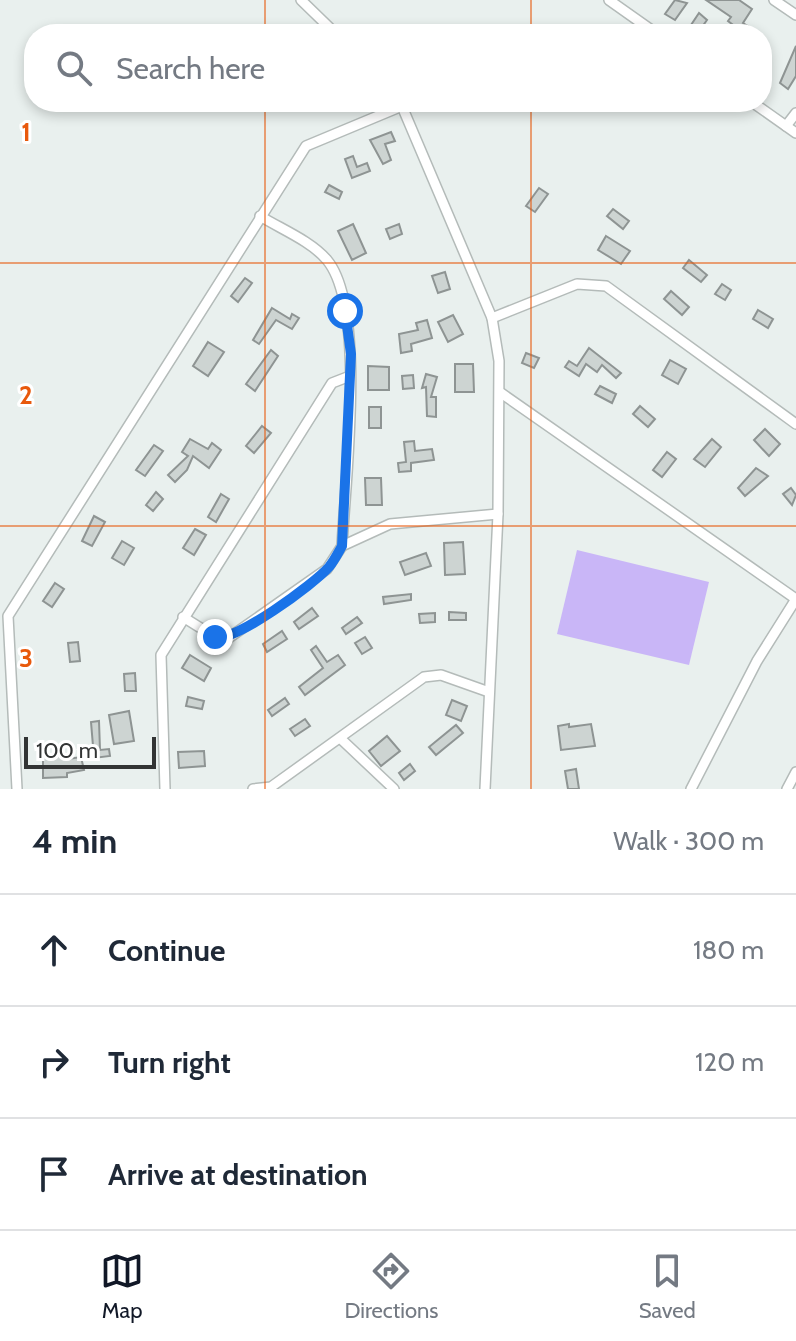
<!DOCTYPE html>
<meta charset="utf-8">
<style>
body{margin:0;font-family:Cabin,sans-serif;background:#f6f6f7;color:#1f2937}
.scale{position:absolute;left:24px;bottom:20px;width:132px;box-sizing:border-box;padding-left:8px;border:4px solid #323434;border-top:0;font-size:22px;line-height:28px;white-space:nowrap;color:#323434;-webkit-text-stroke:6px #fff;paint-order:stroke}
.stop{position:absolute;width:24px;height:24px;margin:-18px;border:6px solid #1a73e8;border-radius:50%;background:#fff}
.stop.end{background:#1a73e8;border-color:#fff;box-shadow:0 2px 8px #0008}
.list{margin:0;padding:0;list-style:none}
h2{display:flex;justify-content:space-between;align-items:center;height:104px;margin:0;padding:0 32px;font-size:34px}
h2 small{font-size:26px;font-weight:400;color:#747a83}
.list li{display:grid;grid-template-columns:52px 1fr auto;gap:24px;align-items:center;box-sizing:border-box;height:112px;padding:0 32px;border-top:2px solid #e0e1e3}
.list b{display:block;font-size:30px;white-space:nowrap}
.list em{font-size:26px;font-style:normal;color:#747a83}
.icon{flex:none;width:44px;height:44px;fill:none;stroke:currentColor;stroke-width:2;stroke-linecap:round;stroke-linejoin:round}
.map{position:relative;flex:none;width:796px;height:789px;overflow:hidden}
.search{position:absolute;background:#fff;box-shadow:0 4px 12px #0003;left:24px;right:24px;top:24px;height:88px;display:flex;align-items:center;gap:20px;box-sizing:border-box;padding:0 28px;border-radius:32px;color:#747a83;font-size:30px}
.sheet{height:440px;background:#fff}
nav{display:flex;justify-content:space-around;align-items:center;box-sizing:border-box;height:112px;border-top:2px solid #e0e1e3;background:#fff;font-size:22px;color:#747a83}
nav a{display:grid;justify-items:center;gap:4px}
nav .on{color:#111827}
.map>svg:first-child{display:block}
</style>
<div class="map">
<svg width="796" height="789" viewBox="0 0 796 789">
<rect width="100%" height="100%" fill="#e9f0ee"/>
<polygon fill="#c9b6f7" points="577,550 709,582 689,665 557,634"/>
<g fill="#cdd4d2" stroke="#8e9493" stroke-width="2">
<polygon points="675,0 687,3 675,20 665,14"/>
<polygon points="706,0 739,0 752,9 743,23 760,34 745,34 728,21 731,17"/>
<polygon points="699,13 707,20 697,34 685,34"/>
<polygon points="796,46 796,76 788,89 780,83"/>
<polygon points="391,132 395,141 385,144 391,160 383,164 370,140"/>
<polygon points="353,156 357,167 367,163 370,171 352,178 345,159"/>
<polygon points="329,185 342,192 339,199 325,192"/>
<polygon points="539,188 548,194 535,212 526,206"/>
<polygon points="613,209 629,221 623,229 607,216"/>
<polygon points="353,224 366,253 352,260 338,231"/>
<polygon points="399,224 402,234 390,239 386,229"/>
<polygon points="606,236 630,251 621,264 598,250"/>
<polygon points="689,260 707,275 701,282 683,268"/>
<polygon points="445,272 450,289 438,293 432,276"/>
<polygon points="245,278 252,283 238,302 231,296"/>
<polygon points="722,284 731,290 725,300 715,294"/>
<polygon points="671,291 689,307 682,315 664,299"/>
<polygon points="272,308 290,319 292,314 299,318 292,329 276,320 259,344 253,340"/>
<polygon points="758,310 773,319 768,328 753,319"/>
<polygon points="453,315 463,334 448,342 438,322"/>
<polygon points="427,320 432,338 411,344 412,351 401,353 399,334 418,330 416,323"/>
<polygon points="208,342 224,352 208,376 193,366"/>
<polygon points="589,348 621,373 616,378 602,365 597,372 586,364 579,376 565,367 569,361 577,366"/>
<polygon points="271,350 278,356 255,391 246,384"/>
<polygon points="526,353 539,358 534,368 522,363"/>
<polygon points="670,360 686,369 678,384 662,375"/>
<polygon points="455,364 473,364 474,392 455,392"/>
<polygon points="368,366 389,367 389,390 368,390"/>
<polygon points="426,374 437,377 431,397 436,397 436,417 427,416 426,387 422,388"/>
<polygon points="413,375 414,388 403,389 402,376"/>
<polygon points="600,386 616,394 612,403 595,394"/>
<polygon points="640,406 655,419 648,427 633,414"/>
<rect x="369" y="407" width="12" height="21"/>
<polygon points="262,426 271,433 254,453 246,446"/>
<polygon points="765,429 780,444 769,456 754,440"/>
<polygon points="190,439 208,449 212,443 221,450 209,468 193,456 187,470 175,482 168,475 188,456 182,452"/>
<polygon points="712,439 721,447 705,467 694,459"/>
<polygon points="414,441 415,451 432,449 434,460 411,463 411,471 399,472 398,463 406,462 404,442"/>
<polygon points="154,445 163,451 145,476 136,470"/>
<polygon points="667,452 676,459 662,477 653,470"/>
<polygon points="756,468 768,476 745,496 738,488"/>
<polygon points="365,478 381,478 382,505 366,505"/>
<polygon points="791,488 796,495 792,505 783,494"/>
<polygon points="156,492 163,499 153,511 146,505"/>
<polygon points="221,494 229,499 216,522 208,517"/>
<polygon points="94,516 105,522 92,546 82,541"/>
<polygon points="195,529 206,535 194,555 183,548"/>
<polygon points="122,541 134,548 124,565 112,558"/>
<polygon points="463,542 465,574 445,575 444,543"/>
<polygon points="426,553 431,566 405,575 400,562"/>
<polygon points="55,583 64,589 52,607 43,601"/>
<polygon points="411,594 411,600 384,604 383,597"/>
<polygon points="312,608 318,616 299,629 294,622"/>
<polygon points="449,612 466,613 466,620 449,620"/>
<polygon points="435,613 435,622 420,623 419,614"/>
<polygon points="357,617 362,623 346,634 342,628"/>
<polygon points="282,631 287,639 267,652 263,644"/>
<polygon points="365,637 372,648 362,654 355,643"/>
<polygon points="78,642 80,661 70,662 68,643"/>
<polygon points="316,646 327,662 338,655 345,665 305,695 299,687 323,668 311,650"/>
<polygon points="190,655 211,668 204,681 182,668"/>
<polygon points="135,673 136,691 125,691 124,674"/>
<polygon points="188,697 204,701 202,709 186,706"/>
<polygon points="285,698 289,704 272,716 268,710"/>
<polygon points="452,700 467,706 461,721 446,715"/>
<polygon points="129,711 134,741 114,744 109,715"/>
<polygon points="305,719 310,726 295,736 290,729"/>
<polygon points="99,721 100,750 109,749 110,756 94,758 91,722"/>
<polygon points="569,724 569,727 591,724 595,746 561,750 558,726"/>
<polygon points="456,725 463,733 436,755 429,747"/>
<polygon points="387,736 400,751 381,766 369,751"/>
<polygon points="204,751 205,766 179,768 178,752"/>
<polygon points="43,755 67,755 67,759 81,757 84,770 67,773 67,777 43,778"/>
<polygon points="410,764 415,771 404,780 399,773"/>
<polygon points="576,769 579,789 568,789 565,771"/>
</g>
<g fill="none" stroke-linecap="round" stroke-linejoin="round">
<g stroke="#b4bbb9" stroke-width="12">
<g id="minor">
<polyline points="301,0 336,34"/>
<polyline points="609,0 657,34"/>
<polyline points="774,0 796,15"/>
<polyline points="752,102 796,133"/>
<polyline points="401,104 492,318 499,361 498,514 485,789"/>
<polyline points="786,126 796,113"/>
<polyline points="492,318 577,284 606,286 796,424"/>
<polyline points="501,393 796,599"/>
<polyline points="342,546 390,524 498,514"/>
<path d="M183 617 215 637H230L327 569 342 546C345 482 367 308 327 260 311 241 281 229 260 216"/>
<polyline points="341,739 394,789"/>
<polyline points="17,789 8,616 306,146 402,106"/>
<polyline points="165,789 161,655 332,383 350,376"/>
<polyline points="253,789 271,787 424,677 441,675 489,692"/>
<polyline points="691,789 757,661 796,599"/>
<polyline points="787,789 796,772"/>
</g>
</g>
<use href="#minor" stroke="#fff" stroke-width="9"/>
</g>
<g fill="none" stroke-linecap="round" stroke-linejoin="round">
<path stroke="#1a73e8" stroke-width="10" d="M215 637C234 643 314 584 329 567 334 561 338 553 342 546L351 354 345 311"/>
</g>
<path fill="none" stroke="#e8590c" stroke-width="2" stroke-opacity="0.55" d="M265 0V34M531 0V34M265 102V789M531 102V789M0 263H796M0 526H796"/>
<g font-size="26" text-anchor="middle" font-weight="bold" fill="#e8590c" stroke="#fff" stroke-width="6" stroke-linejoin="round" paint-order="stroke">
<text x="26" y="141">1</text>
<text x="26" y="404">2</text>
<text x="26" y="667">3</text>
</g>
</svg>
<div class="scale">100 m</div>
<div class="stop" style="left:345px;top:311px"></div>
<div class="stop end" style="left:215px;top:637px"></div>
<div class="search"><svg class="icon" aria-label="search" viewBox="0 0 24 24"><circle cx="10" cy="10" r="6"/><path d="M15 15l6 6"/></svg>Search here</div>
</div>
<section class="sheet">
<h2>4 min<small>Walk · 300 m</small></h2>
<ul class="list">
<li><svg class="icon" aria-label="ahead" viewBox="0 0 24 24"><path d="M12 20V5M6 11l6-6 6 6"/></svg><div><b>Continue</b></div><em>180 m</em></li>
<li><svg class="icon" aria-label="right" viewBox="0 0 24 24"><path d="M7 20v-9h11M14 6l5 5-5 5"/></svg><div><b>Turn right</b></div><em>120 m</em></li>
<li><svg class="icon" aria-label="arrive" viewBox="0 0 24 24"><path d="M6 21V4h12l-3 4 3 4H6"/></svg><div><b>Arrive at destination</b></div></li>
</ul>
</section>
<nav>
<a class="on"><svg class="icon" aria-label="map" viewBox="0 0 24 24"><path d="M3 6l6-2 6 2 6-2v14l-6 2-6-2-6 2zM9 4v14M15 6v14"/></svg>Map</a>
<a><svg class="icon" aria-label="directions" viewBox="0 0 24 24"><path d="M12 3l9 9-9 9-9-9zM9 14v-3h6M13 9l2 2-2 2"/></svg>Directions</a>
<a><svg class="icon" aria-label="saved" viewBox="0 0 24 24"><path d="M7 4h10v16l-5-4-5 4z"/></svg>Saved</a>
</nav>
